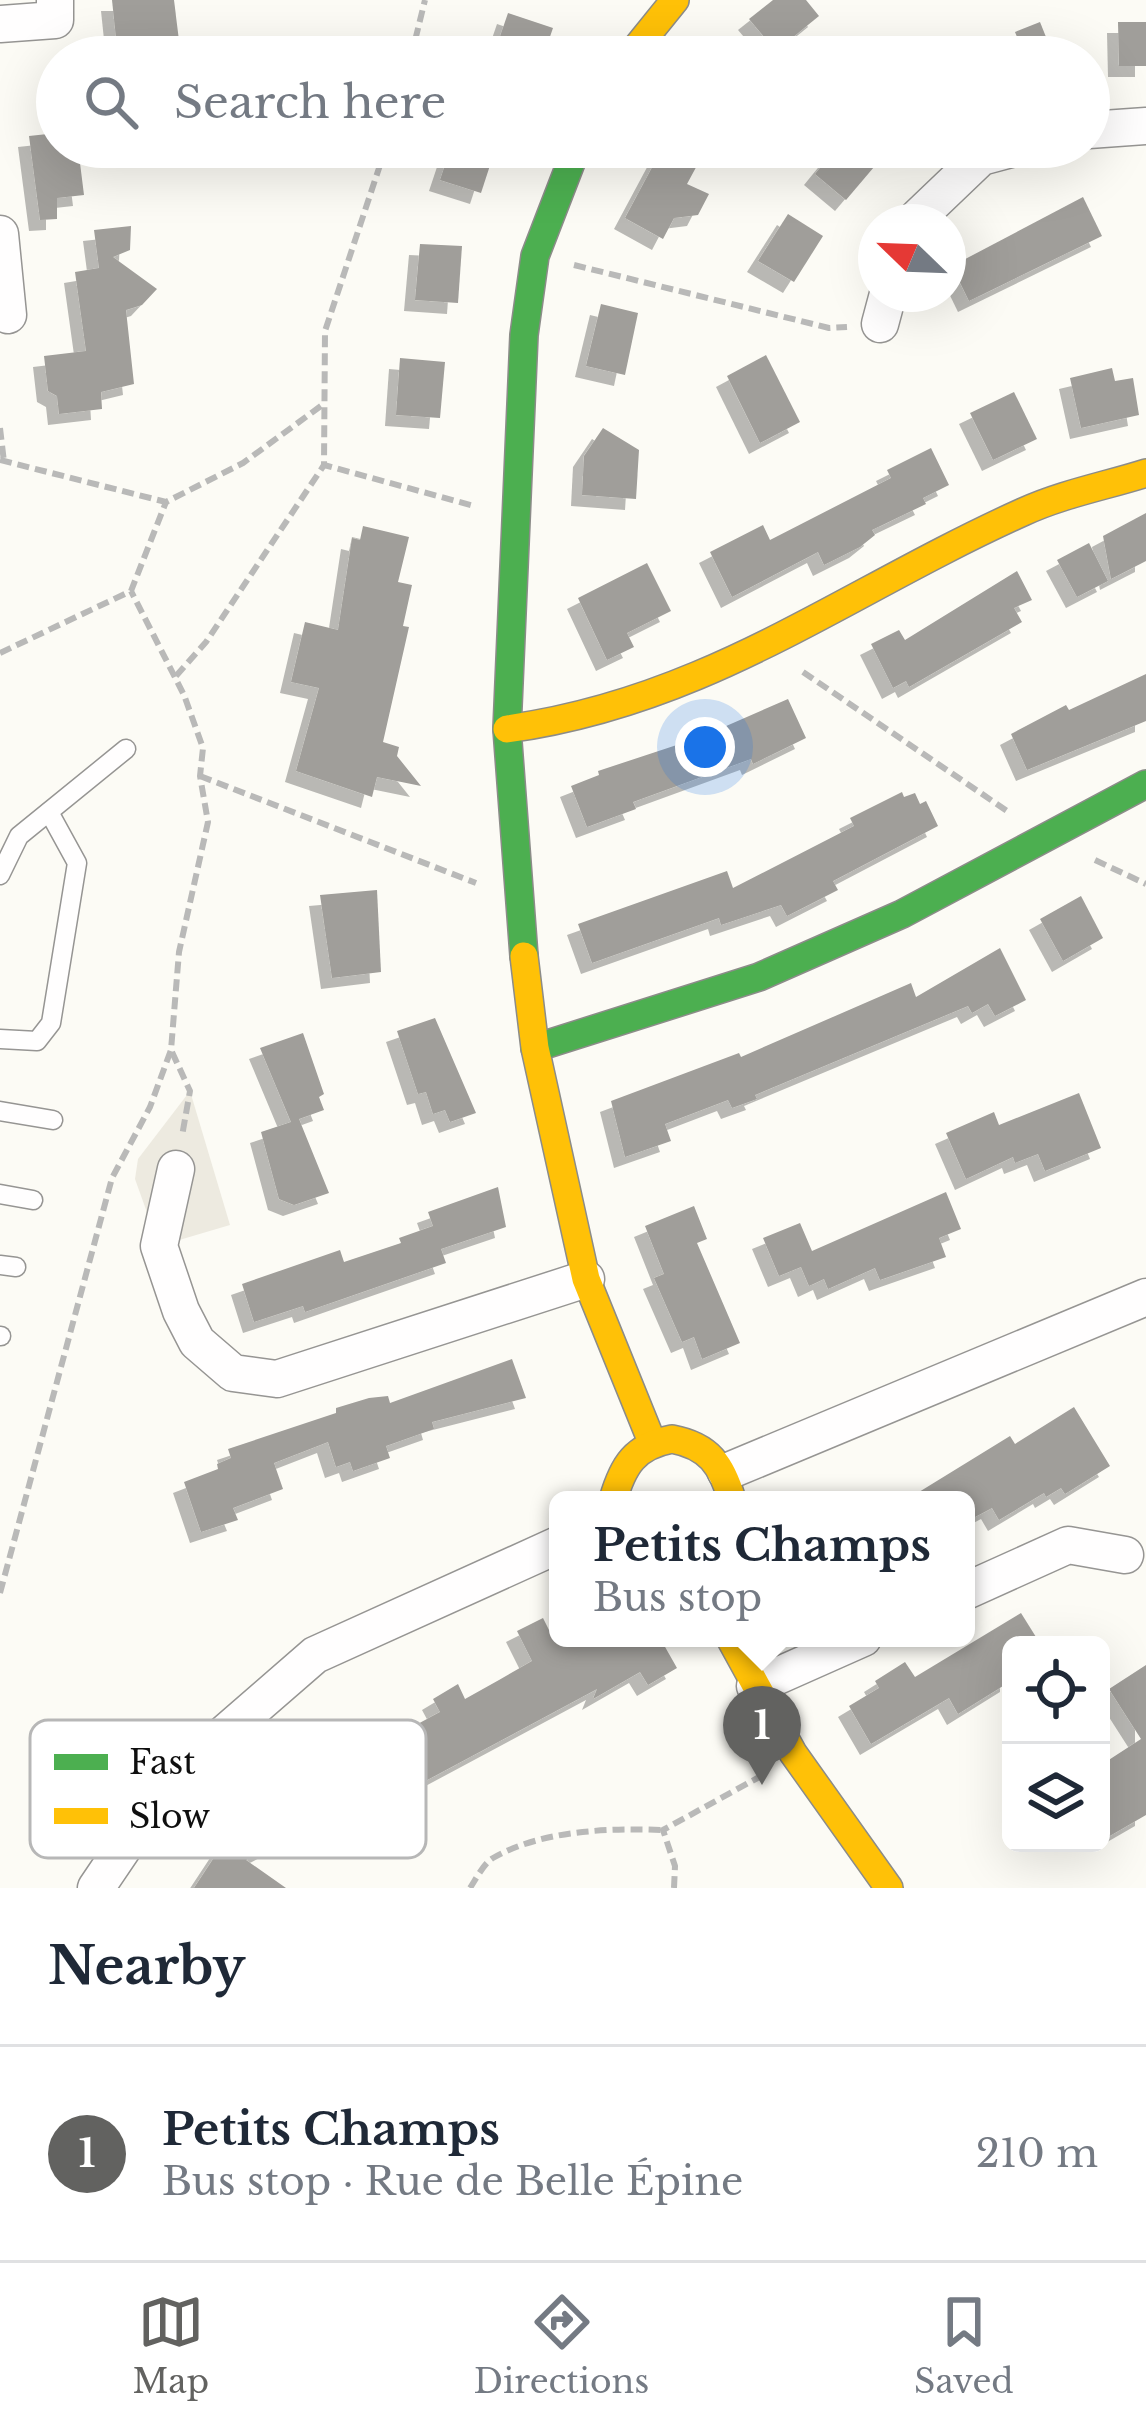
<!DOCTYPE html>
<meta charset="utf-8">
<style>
body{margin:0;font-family:"Libre Baskerville",serif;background:#f6f6f7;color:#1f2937}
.controls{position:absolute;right:36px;bottom:36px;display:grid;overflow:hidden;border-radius:18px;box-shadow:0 12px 48px #0002}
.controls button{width:108px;height:108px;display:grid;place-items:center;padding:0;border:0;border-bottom:3px solid #e0e1e3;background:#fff;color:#1f2937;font:60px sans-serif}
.compass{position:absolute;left:858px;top:204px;width:108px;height:108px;border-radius:50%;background:#fff;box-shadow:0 12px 48px #0002;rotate:293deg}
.you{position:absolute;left:705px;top:747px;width:42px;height:42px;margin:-30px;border:9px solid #fff;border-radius:50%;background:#1a73e8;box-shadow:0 0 0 18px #1a73e833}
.badge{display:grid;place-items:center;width:78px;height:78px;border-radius:50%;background:#626260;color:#fff;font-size:39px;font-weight:700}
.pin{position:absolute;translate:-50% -99px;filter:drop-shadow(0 3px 6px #0008)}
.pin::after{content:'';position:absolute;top:63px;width:42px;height:36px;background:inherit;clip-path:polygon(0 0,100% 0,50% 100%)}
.popup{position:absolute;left:549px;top:1491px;width:426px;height:156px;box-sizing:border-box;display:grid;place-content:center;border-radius:18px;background:#fff;filter:drop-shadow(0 3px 9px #0005);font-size:39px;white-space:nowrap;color:#747a83}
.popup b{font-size:45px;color:#1f2937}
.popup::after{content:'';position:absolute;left:50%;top:100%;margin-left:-24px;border:24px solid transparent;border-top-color:#fff}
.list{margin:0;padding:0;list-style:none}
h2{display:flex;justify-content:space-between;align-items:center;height:156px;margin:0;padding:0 48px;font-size:51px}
h2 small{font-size:39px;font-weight:400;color:#747a83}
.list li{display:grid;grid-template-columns:78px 1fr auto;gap:36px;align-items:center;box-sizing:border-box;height:216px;padding:0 48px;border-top:3px solid #e0e1e3}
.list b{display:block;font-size:45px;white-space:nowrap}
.list p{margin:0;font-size:39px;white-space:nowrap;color:#747a83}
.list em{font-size:39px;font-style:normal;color:#747a83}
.icon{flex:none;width:66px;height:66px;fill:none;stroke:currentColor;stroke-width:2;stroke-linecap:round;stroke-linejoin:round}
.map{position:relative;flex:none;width:1146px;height:1888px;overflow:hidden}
.search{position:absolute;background:#fff;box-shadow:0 12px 48px #0002;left:36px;right:36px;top:36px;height:132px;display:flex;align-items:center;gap:30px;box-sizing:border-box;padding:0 42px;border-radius:66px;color:#747a83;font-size:45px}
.sheet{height:372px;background:#fff}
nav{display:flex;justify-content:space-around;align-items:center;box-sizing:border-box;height:168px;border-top:3px solid #e0e1e3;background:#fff;font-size:33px;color:#747a83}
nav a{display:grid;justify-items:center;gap:6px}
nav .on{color:#626260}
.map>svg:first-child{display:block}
</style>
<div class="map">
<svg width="1146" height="1888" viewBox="0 0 1146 1888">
<defs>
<filter id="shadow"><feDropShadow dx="-11" dy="11" stdDeviation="0" flood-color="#0004"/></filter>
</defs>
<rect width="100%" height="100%" fill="#fcfbf5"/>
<polygon fill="#edeae0" points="190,1091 230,1225 159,1246 135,1179 138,1159"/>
<g fill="#a09e9a" filter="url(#shadow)">
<polygon points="112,0 174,0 181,57 118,57"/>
<polygon points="773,0 806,0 819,16 776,51 749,19"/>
<polygon points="508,13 553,28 543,57 493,57"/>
<polygon points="1040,22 1054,57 1025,57 1015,32"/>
<polygon points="1118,22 1146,22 1146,66 1119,66"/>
<polygon points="57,133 57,147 78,147 84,195 57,198 57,219 40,220 29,136"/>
<polygon points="451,147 496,147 481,193 440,180"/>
<polygon points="663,147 707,147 687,184 709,194 698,215 674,218 663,239 625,218"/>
<polygon points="837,147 891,147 846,200 815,174"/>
<polygon points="1083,197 1102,236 969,301 952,266"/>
<polygon points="788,214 823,236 794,282 758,261"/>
<polygon points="131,226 130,250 113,257 157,289 142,305 126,310 134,384 101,392 102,409 59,414 57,396 48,391 44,356 86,351 75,272 99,268 94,230"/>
<polygon points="420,244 462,246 458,303 415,300"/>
<polygon points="601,304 638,313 625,375 586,366"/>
<polygon points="766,355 800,422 760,443 727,376"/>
<polygon points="400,358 445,362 440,418 396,415"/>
<polygon points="1112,368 1115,381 1133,378 1139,415 1081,428 1070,378"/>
<polygon points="1014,392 1037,439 993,460 970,413"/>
<polygon points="603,428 639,450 636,499 582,495 584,456"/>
<polygon points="931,448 949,485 923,498 926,504 872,530 875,535 860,547 824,565 818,552 732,597 710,552 763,525 770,540 891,478 887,470"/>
<polygon points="1146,513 1146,561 1111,579 1103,536"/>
<polygon points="363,526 409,537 398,582 412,585 403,626 409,627 383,742 399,747 397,756 421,786 377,777 372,797 296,771 319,688 291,682 305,622 338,630 352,538 360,540"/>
<polygon points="1089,543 1108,581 1077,597 1057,560"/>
<polygon points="647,563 671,611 627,633 634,647 607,660 578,598"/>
<polygon points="1017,571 1032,600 1014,608 1022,622 909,687 906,681 893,688 871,644 899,630 905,640"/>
<polygon points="1146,674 1146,721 1027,770 1011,734 1066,705 1069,710"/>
<polygon points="788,699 806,738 753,764 751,759 633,802 636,809 587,827 571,786 599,775 598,771 701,737"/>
<polygon points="902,792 904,797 915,793 920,804 926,801 938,826 833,881 838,890 787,916 781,905 721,925 719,918 592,963 578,924 727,871 733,888 854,826 850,818"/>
<polygon points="377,890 381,972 332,978 320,895"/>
<polygon points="1081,896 1103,938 1063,961 1040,919"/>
<polygon points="1000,948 1026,1000 995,1016 988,1004 972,1013 968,1006 755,1095 757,1099 732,1108 728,1100 665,1124 671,1141 625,1157 611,1101 739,1053 741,1057 911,983 916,997"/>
<polygon points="435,1018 476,1113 450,1122 445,1110 433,1114 426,1092 418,1094 397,1031"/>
<polygon points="303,1033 324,1094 319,1097 324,1110 299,1119 329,1193 294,1205 279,1199 261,1132 291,1122 260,1048"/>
<polygon points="1079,1093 1101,1148 1045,1171 1038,1154 1015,1163 1013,1157 966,1179 946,1133 994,1112 999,1125"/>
<polygon points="498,1187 506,1227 441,1249 446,1263 305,1312 303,1306 254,1322 242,1284 340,1250 344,1262 401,1243 399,1238 433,1226 428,1212"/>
<polygon points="946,1192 961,1229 939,1238 946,1257 880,1280 875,1268 828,1289 824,1279 809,1286 801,1267 779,1276 763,1238 800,1223 812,1251"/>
<polygon points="694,1206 707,1239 697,1243 740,1343 702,1359 694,1337 682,1342 654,1278 664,1274 645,1226"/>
<polygon points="512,1359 526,1398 432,1422 434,1429 386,1446 390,1458 353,1471 350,1462 336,1467 328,1442 274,1463 283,1489 233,1508 238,1520 201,1532 184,1482 218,1469 217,1464 231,1458 228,1449 336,1413 336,1408 369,1398 388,1396 390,1403"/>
<polygon points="1074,1407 1110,1466 1065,1494 1061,1488 1046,1497 1044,1493 999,1520 992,1508 975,1517 966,1500 906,1500 1010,1436 1015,1444"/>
<polygon points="1021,1613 1041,1645 1011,1645 1011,1681 958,1714 949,1698 871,1744 849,1706 879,1688 875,1681 905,1662 915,1677"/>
<polygon points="543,1618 553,1638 660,1638 677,1668 648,1685 640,1672 593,1699 597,1689 403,1793 395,1780 246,1860 286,1888 194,1888 254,1797 292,1775 285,1762 310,1748 317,1763 363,1736 371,1749 440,1712 433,1699 458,1684 465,1699 499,1680 532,1661 517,1631"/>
<polygon points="1146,1665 1146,1815 1101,1841 1101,1765 1141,1739 1109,1689"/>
</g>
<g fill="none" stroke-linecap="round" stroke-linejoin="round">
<g stroke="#969593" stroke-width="21">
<g id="lane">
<polyline points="0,875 19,836 126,749"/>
<polyline points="0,1039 37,1041 51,1023 77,863 49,812"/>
<polyline points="0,1111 53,1120"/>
<polyline points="0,1194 33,1200"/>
<polyline points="0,1265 16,1267"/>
<polyline points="0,1336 1,1336"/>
</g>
</g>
<g stroke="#969593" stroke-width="39">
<g id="street">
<polyline points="0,24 55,20 55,0"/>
<polyline points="1089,130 1146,126"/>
<polyline points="913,222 981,157 1018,147"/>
<polyline points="0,234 8,315"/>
<polyline points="880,324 888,294"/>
<polyline points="176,1169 159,1246 181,1311 197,1342 233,1373 277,1379 586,1279"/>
<polyline points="726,1472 1146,1297"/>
<polyline points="966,1591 1068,1545 1125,1555"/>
<polyline points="755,1686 863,1638"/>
<polyline points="96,1888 142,1820 193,1761 315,1655 558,1545"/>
</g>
</g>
<g stroke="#8c8c89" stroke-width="30">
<g id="fast">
<polyline points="524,956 507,729 524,335 535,256 577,147"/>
<polyline points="535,1048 759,977 902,914 1146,784"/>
</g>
</g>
<g stroke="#8c8c89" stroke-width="30">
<g id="slow">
<polyline points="629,57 675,0"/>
<path d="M507 729C709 701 843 593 1023 512 1062 494 1105 486 1146 473"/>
<polyline points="524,956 535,1048 586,1279 652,1442"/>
<path d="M613 1500C623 1465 635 1446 672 1439 709 1446 722 1465 732 1500"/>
<polyline points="730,1638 793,1753 889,1888"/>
</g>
</g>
<g stroke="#b9b9b8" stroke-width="6" stroke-dasharray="12 6" stroke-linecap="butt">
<polyline points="411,57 425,0"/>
<polyline points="386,147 325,331 324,465 474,506"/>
<polyline points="574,265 829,328 847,327"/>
<polyline points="0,428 4,462"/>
<polyline points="0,460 166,502 243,463 325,403"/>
<polyline points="0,653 131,591 166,502"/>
<polyline points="803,672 1010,813"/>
<polyline points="176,676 206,642 324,465"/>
<polyline points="200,776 476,883"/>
<polyline points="1095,860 1146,884"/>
<polyline points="172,1052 190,1091 182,1136"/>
<polyline points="0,1593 112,1178 150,1107 171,1050 179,952 208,822 200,776 203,748 184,695 131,591"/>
<path d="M470 1888C476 1879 484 1863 493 1858 542 1830 609 1828 663 1830"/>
<polyline points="674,1888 675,1866 663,1830 761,1776"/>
</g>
<use href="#lane" stroke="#fffefe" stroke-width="18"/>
<use href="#street" stroke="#fffefe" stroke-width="36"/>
<use href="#fast" stroke="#4caf50" stroke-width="27"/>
<use href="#slow" stroke="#ffc107" stroke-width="27"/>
</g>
<rect x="30" y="1720" width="396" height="138" rx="18" fill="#fff" stroke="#b7b7b7" stroke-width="3"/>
<rect x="54" y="1754" width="54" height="16" fill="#4caf50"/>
<rect x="54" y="1808" width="54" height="16" fill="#ffc107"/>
<g font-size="33" fill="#0f0f0f">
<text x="129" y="1774">Fast</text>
<text x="129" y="1828">Slow</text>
</g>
</svg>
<div class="controls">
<button><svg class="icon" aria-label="locate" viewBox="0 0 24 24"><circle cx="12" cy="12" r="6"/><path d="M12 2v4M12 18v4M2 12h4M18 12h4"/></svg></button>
<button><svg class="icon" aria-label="layers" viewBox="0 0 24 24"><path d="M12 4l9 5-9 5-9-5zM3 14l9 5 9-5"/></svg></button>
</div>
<svg class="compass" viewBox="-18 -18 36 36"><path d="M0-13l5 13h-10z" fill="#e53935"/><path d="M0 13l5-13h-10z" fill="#747a83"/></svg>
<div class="you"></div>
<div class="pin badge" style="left:762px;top:1785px">1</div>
<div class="popup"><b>Petits Champs</b>Bus stop</div>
<div class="search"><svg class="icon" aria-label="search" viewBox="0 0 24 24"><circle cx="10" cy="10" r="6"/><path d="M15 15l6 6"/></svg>Search here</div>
</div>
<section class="sheet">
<h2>Nearby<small></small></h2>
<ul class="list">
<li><span class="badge">1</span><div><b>Petits Champs</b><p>Bus stop · Rue de Belle Épine</p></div><em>210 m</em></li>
</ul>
</section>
<nav>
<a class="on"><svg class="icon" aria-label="map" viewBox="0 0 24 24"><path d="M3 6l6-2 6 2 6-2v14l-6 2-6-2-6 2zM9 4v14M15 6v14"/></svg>Map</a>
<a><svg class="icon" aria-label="directions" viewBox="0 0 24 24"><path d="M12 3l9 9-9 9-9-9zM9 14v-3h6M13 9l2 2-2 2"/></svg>Directions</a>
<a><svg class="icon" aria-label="saved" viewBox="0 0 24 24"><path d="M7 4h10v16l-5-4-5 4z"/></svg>Saved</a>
</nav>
